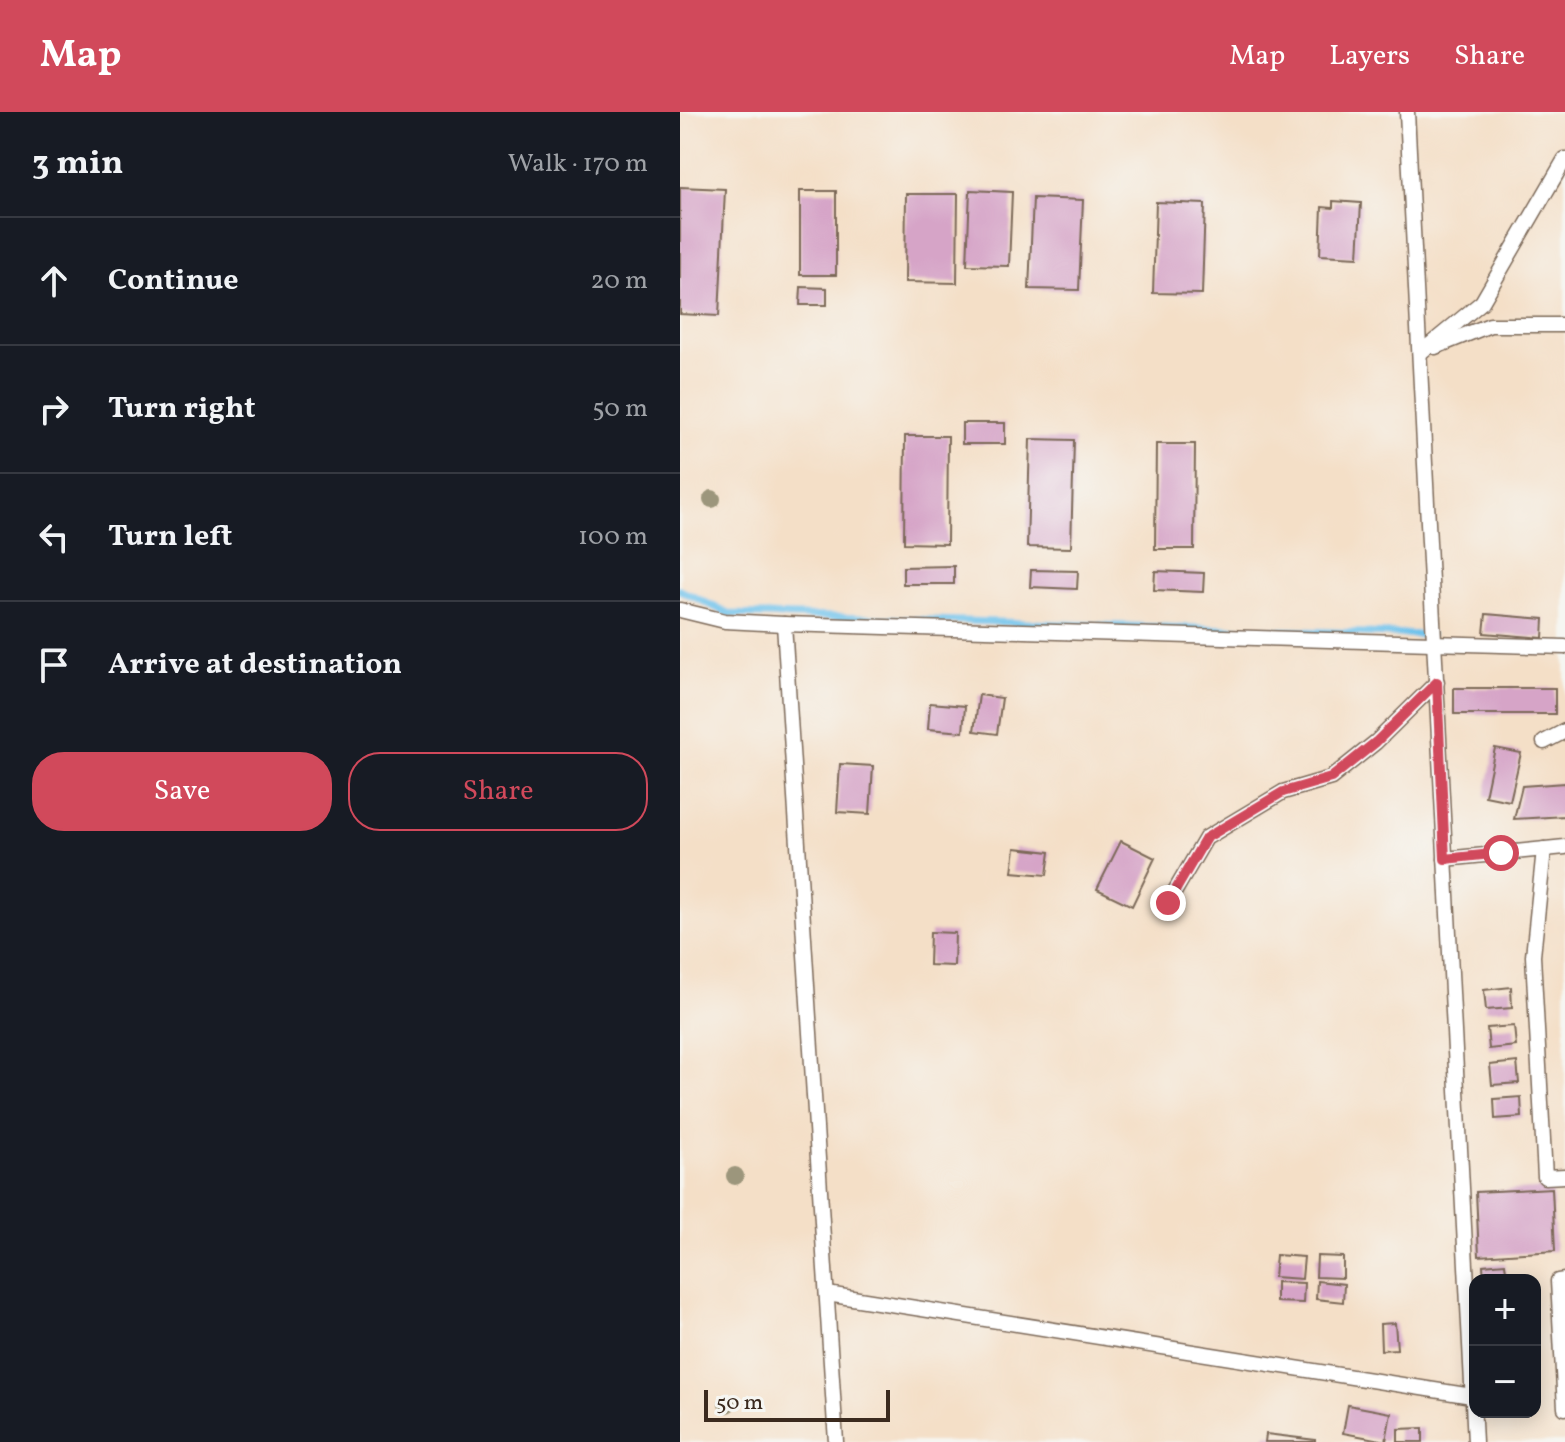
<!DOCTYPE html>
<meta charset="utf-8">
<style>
body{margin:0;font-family:Vollkorn,serif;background:#242831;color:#f1f3f6}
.controls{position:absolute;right:24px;bottom:24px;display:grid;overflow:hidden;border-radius:16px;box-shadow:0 4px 20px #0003}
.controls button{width:72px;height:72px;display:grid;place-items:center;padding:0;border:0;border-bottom:2px solid #363941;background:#171b24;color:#f1f3f6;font:40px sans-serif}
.scale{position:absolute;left:24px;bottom:20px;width:186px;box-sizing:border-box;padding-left:8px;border:4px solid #3b2a1e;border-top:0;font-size:22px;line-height:28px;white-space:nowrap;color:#3b2a1e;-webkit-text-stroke:6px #f6f6f2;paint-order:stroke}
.stop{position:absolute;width:24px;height:24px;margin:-18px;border:6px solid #d1495b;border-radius:50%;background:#fff}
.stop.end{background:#d1495b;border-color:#fff;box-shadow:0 2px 8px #0008}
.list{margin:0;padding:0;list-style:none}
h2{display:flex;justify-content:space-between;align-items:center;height:104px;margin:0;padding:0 32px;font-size:34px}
h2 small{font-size:26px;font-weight:400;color:#9ea1a6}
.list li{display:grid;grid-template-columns:52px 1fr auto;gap:24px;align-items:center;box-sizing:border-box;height:128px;padding:0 32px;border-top:2px solid #363941}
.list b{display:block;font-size:30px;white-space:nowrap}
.list em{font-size:26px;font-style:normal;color:#9ea1a6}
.actions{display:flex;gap:16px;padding:24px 32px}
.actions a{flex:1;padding:18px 0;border:2px solid #d1495b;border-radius:32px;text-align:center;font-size:28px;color:#d1495b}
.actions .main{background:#d1495b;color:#fff}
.icon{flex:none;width:44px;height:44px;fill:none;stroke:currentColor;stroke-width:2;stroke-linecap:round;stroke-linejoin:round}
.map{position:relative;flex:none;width:885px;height:1330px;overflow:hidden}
header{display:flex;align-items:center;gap:48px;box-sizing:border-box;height:112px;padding:0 40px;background:#d1495b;color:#fff}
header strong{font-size:38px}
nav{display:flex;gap:44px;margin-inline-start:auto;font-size:28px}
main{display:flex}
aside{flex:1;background:#171b24}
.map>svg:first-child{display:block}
</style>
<header>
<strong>Map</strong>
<nav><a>Map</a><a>Layers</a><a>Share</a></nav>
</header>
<main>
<aside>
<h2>3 min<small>Walk · 170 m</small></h2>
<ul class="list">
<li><svg class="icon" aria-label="ahead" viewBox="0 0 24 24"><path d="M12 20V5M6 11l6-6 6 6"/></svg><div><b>Continue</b></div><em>20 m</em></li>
<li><svg class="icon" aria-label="right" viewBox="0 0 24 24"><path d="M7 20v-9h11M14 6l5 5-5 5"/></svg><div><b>Turn right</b></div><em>50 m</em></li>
<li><svg class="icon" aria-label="left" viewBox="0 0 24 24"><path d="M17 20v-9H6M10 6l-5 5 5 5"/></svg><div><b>Turn left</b></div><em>100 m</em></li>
<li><svg class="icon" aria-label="arrive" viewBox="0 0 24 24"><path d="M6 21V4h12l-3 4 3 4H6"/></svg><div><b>Arrive at destination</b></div></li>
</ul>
<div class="actions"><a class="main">Save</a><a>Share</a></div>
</aside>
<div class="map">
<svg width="885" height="1330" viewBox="0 0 885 1330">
<rect width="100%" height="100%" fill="#f6f6f2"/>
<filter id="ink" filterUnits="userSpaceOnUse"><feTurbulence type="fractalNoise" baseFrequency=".0125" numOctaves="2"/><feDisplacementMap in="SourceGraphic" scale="16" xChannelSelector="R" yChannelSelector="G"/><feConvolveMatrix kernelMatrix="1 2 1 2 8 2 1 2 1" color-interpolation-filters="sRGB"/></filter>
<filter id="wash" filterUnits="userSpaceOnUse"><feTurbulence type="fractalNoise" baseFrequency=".006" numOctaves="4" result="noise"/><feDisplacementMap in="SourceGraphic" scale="32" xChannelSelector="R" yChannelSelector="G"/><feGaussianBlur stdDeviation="1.8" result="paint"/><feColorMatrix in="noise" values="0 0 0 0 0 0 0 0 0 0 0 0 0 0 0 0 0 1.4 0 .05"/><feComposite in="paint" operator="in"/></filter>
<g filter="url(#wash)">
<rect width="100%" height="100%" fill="#f4dfc7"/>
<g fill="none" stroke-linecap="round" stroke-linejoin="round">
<polyline stroke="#70c3ec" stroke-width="7" points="0,478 49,502 750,523"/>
</g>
<g id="blocks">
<g fill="#d6a4c7">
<polygon points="0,75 45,77 39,204 0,202"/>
<polygon points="290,78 332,80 329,154 287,153"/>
<rect x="120" y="79" width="36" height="84"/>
<polygon points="226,82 278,82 277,171 225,170"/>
<polygon points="353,86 403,88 399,178 349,177"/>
<polygon points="653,89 681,91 678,145 640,143 642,95 653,96"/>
<polygon points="476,90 525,92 522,182 473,181"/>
<polygon points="121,175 147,176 147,193 120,193"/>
<rect x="282" y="311" width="43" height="21"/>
<polygon points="225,324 268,324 267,432 224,431"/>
<polygon points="350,327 394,328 391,436 347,435"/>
<polygon points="476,332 515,332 514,437 475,437"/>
<polygon points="274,454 274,472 223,472 223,455"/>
<polygon points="351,458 398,459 397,477 350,475"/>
<polygon points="475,459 524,461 523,480 474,478"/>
<polygon points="806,502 864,507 863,526 804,521"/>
<rect x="774" y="576" width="101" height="26"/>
<polygon points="299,583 322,586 317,622 294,619"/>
<polygon points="250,591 285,594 283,620 248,617"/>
<polygon points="815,636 841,641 830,689 805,684"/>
<polygon points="160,652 193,654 190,702 157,700"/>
<polygon points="885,671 885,704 834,707 842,674"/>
<polygon points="441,729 475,746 452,794 417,777"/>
<polygon points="335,736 370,740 367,763 332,760"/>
<polygon points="250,820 275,821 274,854 249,853"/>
<polygon points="831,875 832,896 806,898 804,878"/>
<polygon points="834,914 836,934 809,937 807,916"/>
<polygon points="837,950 839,971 812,973 810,953"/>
<polygon points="841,985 842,1005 815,1007 814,987"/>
<polygon points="872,1076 875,1139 799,1144 796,1080"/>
<polygon points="596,1143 624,1145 622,1167 594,1165"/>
<polygon points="637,1144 663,1145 663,1166 636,1165"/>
<polygon points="825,1151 827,1168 804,1168 803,1153"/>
<polygon points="637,1169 664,1172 663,1190 636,1187"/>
<polygon points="596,1170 624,1171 623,1191 596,1190"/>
<polygon points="715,1211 717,1237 701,1238 700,1212"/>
<polygon points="668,1293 711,1301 706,1329 663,1321"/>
<polygon points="743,1316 743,1330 718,1330 718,1317"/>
<polygon points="586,1322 635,1328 635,1330 585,1330"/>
</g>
</g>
</g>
<g filter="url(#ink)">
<use href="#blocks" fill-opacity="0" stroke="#7c6959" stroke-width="2"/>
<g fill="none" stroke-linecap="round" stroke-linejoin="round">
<g stroke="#7c6959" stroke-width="17">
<g id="lane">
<polyline points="727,0 795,1330"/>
<polyline points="755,235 810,213 885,213"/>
<polyline points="740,241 802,190 885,47"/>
<polyline points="0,498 45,509 104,512 885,535"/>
<polyline points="104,512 156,1330"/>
<polyline points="864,630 885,619"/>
<polyline points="864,737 853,844 865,1065 885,1064"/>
<polyline points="765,747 885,735"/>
<polyline points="488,791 526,726 603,680 651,666 696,630 757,570"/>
<polyline points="885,1168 878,1169 885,1296"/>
<polyline points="147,1182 792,1284"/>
</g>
</g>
<use href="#lane" stroke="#fff" stroke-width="14"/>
</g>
<g fill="#9c967b">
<circle cx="32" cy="387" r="9"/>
<circle cx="55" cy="1064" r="9"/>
<circle cx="47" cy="1292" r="9"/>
</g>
</g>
<g fill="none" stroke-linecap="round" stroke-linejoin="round" filter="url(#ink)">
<polyline stroke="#d1495b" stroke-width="10" points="488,791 526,726 603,680 651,666 696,630 757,570 765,747 821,741"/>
</g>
</svg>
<div class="controls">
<button>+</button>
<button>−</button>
</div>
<div class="scale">50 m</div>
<div class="stop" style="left:821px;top:741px"></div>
<div class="stop end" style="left:488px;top:791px"></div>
</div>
</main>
